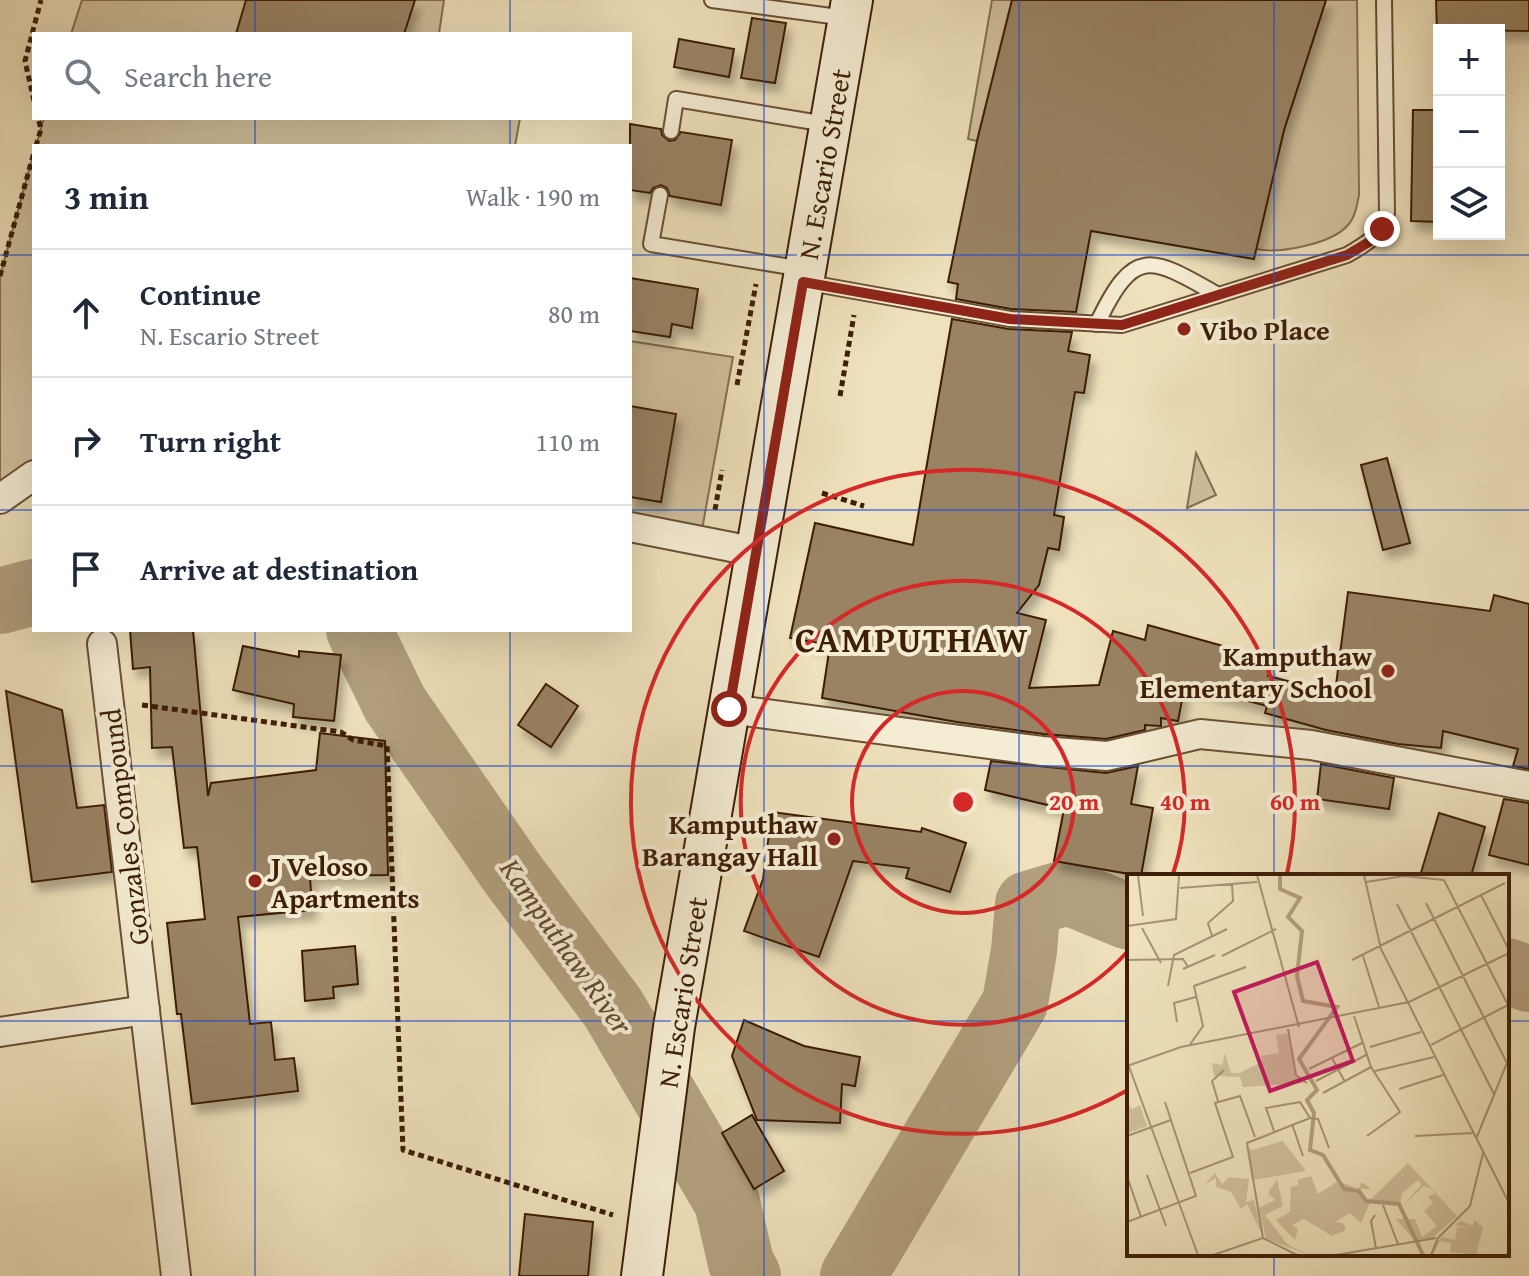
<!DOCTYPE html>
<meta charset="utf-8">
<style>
body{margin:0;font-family:"Gentium Book Plus",serif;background:#f6f6f7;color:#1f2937}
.controls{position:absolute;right:24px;top:24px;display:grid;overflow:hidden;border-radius:0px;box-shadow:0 8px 32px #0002}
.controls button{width:72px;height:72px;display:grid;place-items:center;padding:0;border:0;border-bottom:2px solid #e0e1e3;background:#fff;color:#1f2937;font:40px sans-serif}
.stop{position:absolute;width:24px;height:24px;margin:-18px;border:6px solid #8f2418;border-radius:50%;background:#fff}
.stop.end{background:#8f2418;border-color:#fff;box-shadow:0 2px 8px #0008}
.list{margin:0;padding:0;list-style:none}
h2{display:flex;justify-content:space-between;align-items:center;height:104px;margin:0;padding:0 32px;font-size:34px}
h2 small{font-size:26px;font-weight:400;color:#747a83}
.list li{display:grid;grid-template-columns:52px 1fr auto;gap:24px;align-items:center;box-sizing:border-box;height:128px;padding:0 32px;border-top:2px solid #e0e1e3}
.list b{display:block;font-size:30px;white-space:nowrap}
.list p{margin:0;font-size:26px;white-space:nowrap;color:#747a83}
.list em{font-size:26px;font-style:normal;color:#747a83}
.icon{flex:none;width:44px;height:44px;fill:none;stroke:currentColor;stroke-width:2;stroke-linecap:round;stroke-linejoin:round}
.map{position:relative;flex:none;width:1529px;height:1276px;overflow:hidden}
.search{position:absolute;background:#fff;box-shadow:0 8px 32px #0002;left:32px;top:32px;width:600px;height:88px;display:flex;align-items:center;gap:20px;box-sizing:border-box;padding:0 28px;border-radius:0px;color:#747a83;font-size:30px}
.panel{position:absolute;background:#fff;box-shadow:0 8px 32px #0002;left:32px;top:144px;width:600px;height:488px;border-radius:0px}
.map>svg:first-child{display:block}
</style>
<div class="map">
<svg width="1529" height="1276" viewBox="0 0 1529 1276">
<defs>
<filter id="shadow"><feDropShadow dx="5" dy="9" stdDeviation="4" flood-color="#0004"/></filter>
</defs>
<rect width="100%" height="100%" fill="#eee1bb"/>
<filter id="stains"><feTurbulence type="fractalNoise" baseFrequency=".0025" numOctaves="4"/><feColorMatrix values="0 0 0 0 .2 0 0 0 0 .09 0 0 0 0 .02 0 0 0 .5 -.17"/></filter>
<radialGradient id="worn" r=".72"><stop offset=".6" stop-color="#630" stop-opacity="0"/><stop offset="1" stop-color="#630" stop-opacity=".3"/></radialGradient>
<g fill="#d0c09c" stroke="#866f51" stroke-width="2">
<polygon points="82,0 444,0 439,33 443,34 71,34"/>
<polygon points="992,0 1012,0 977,141 968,139"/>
<path d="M1326 0H1357L1359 195C1357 205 1355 218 1348 225 1332 244 1279 254 1256 249L1284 130Z"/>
<polygon points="44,118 520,118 515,146 36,146"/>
<polygon points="34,152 34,466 0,492 0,276"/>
<polygon points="630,341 733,357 700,541 630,527"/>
<polygon points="1196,453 1216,495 1187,508"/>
</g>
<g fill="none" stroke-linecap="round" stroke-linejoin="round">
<g stroke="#b29f7d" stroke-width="66">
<polyline points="0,601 34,592"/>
<polyline points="359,630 395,704 512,873 613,1008 727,1202 741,1263 748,1276"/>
<polyline points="1507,971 1529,979"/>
<polyline points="853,1276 1015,1003 1024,951 1028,904 1068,892 1129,917"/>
</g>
</g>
<g fill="#998364" stroke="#3d1e06" stroke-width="2" filter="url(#shadow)">
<polygon points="246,0 415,0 404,34 236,34"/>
<polygon points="1012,0 1326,0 1284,130 1254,259 1091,231 1076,312 1011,309 956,299 958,284 948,282 977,141"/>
<polygon points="1436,0 1529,0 1529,31 1437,30"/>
<polygon points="752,18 786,23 775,83 741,78"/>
<polygon points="679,39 734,49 729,77 674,67"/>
<polygon points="1413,110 1439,110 1439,222 1411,221"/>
<polygon points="630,124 661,129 662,135 669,141 675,140 681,132 732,140 721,205 670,196 667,188 661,185 653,188 650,193 630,190"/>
<polygon points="630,278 698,289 692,328 672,324 670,337 630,331"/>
<polygon points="952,319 1009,329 1072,332 1068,351 1090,355 1084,393 1075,392 1054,515 1064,517 1059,550 1048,548 1039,585 1017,613 1046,620 1029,688 1099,685 1113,631 1145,640 1148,625 1273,660 1268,676 1335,693 1348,592 1490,611 1494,595 1529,604 1529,769 1513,766 1518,749 1443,731 1441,748 1398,744 1326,730 1265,713 1267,706 1185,684 1178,721 1161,718 1161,726 1145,725 1145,730 1106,739 1044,734 957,722 822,698 830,645 790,638 815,523 913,545"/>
<polygon points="630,406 676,414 661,502 630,497"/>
<polygon points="1387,458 1410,543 1383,550 1361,465"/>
<polygon points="130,630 193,630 208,796 211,783 316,770 320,733 385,741 388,875 310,876 312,910 238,917 250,1024 271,1022 275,1060 294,1058 298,1091 192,1104 181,1014 177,1014 167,923 205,919 197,847 184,848 172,747 152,748 150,667 133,669"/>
<polygon points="243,646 299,657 299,651 341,655 334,721 293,717 294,704 233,690"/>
<polygon points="546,684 578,706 551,747 518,725"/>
<polygon points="6,691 62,710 77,808 104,805 112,872 32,882"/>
<polygon points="991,761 1106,773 1138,766 1131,804 1153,808 1141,876 1054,861 1064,809 985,790"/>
<polygon points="1321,764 1394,778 1389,809 1317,799"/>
<polygon points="1504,799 1529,803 1529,865 1489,855"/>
<polygon points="772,812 921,832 922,828 966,843 950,892 906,878 909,868 853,861 819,957 744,931 763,879"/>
<polygon points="1439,813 1485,827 1471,876 1420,876"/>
<polygon points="355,946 358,984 333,987 334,998 305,1001 302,951"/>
<polygon points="744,1020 804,1046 860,1057 855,1086 842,1084 840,1123 757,1120 732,1056"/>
<polygon points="752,1115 784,1171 754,1189 722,1133"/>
<polygon points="525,1214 593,1222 588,1276 519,1276"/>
</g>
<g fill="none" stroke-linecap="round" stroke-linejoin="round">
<g stroke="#694f33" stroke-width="18">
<g id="service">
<polyline points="712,0 846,18"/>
<polyline points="671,131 676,99 826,124"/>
<polyline points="660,195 651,244 803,269"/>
<path d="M804 282 1010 319 1122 325 1347 255C1368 243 1380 236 1387 213L1384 0"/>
<path d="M1097 324C1134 246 1150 256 1218 295"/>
</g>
</g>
<g stroke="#694f33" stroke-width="32">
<g id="minor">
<polyline points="0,499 34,475"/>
<polyline points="630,527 757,552"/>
<polyline points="102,644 176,1276"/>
<polyline points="729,709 1042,751 1107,756 1200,734 1311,745 1529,786"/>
<polyline points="0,1032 145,1010"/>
</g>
</g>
<g stroke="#3d1e06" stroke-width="44">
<polyline id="secondary" points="642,1276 674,1027 852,0"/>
</g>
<g stroke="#3d1e06" stroke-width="5" stroke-dasharray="6 4" stroke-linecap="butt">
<polyline points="34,101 25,61 41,0"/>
<polyline points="36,146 41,129 38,118"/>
<polyline points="0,276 34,152"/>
<polyline points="737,385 756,284"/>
<polyline points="840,396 854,315"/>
<polyline points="822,493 864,506"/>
<polyline points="715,510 722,470"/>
<polyline points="142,705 341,732 353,740 387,746 403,1150 613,1215"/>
</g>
<use href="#service" stroke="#f4ecd3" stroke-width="14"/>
<use href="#minor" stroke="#f4ecd3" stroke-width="28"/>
<use href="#secondary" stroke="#f4ecd3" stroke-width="40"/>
</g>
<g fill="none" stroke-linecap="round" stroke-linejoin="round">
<polyline stroke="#8f2418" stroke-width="10" points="729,709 803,282 1010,319 1122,325 1347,255 1374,239 1382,229"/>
</g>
<path fill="none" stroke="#1d4ed8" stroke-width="2" stroke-opacity="0.55" d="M255 0V34M510 0V34M764 0V1276M1019 0V1276M1274 0V876M255 118V146M510 118V146M0 255H34M630 255H1529M0 510H34M630 510H1529M255 630V1276M510 630V1276M0 766H1529M0 1021H1129M1507 1021H1529M1274 1254V1276"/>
<g fill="none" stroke="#d62828" stroke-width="4">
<circle cx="963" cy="802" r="111"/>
<path d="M1128 951A222 222 0 1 1 1173 874"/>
<path d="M1126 1091A332 332 0 1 1 1287 874"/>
</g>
<g fill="#8f2418" stroke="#f4ecd3" stroke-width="3">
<circle cx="1184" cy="329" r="8"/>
<circle cx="1388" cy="671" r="8"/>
<circle cx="834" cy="839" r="8"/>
<circle cx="255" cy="881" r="8"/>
</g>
<g text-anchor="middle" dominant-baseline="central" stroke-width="8" stroke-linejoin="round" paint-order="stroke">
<g font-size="28" fill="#3d1e06" stroke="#f4ecd3">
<text transform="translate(824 164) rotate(-80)">N. Escario Street</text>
<text transform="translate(124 827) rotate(-97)">Gonzales Compound</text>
<text transform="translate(682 992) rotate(-81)">N. Escario Street</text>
</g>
<g font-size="28" font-weight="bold" fill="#3d1e06" stroke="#f4ecd3" text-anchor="start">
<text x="1200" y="329">Vibo Place</text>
<text x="1372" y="655" text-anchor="end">Kamputhaw<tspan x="1372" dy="32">Elementary School</tspan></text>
<text x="818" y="823" text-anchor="end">Kamputhaw<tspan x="818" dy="32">Barangay Hall</tspan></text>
<text x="271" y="865">J Veloso<tspan x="271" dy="32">Apartments</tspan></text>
</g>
<g font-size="30" font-style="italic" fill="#664b30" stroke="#f4ecd3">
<text transform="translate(567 946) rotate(55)">Kamputhaw River</text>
</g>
<g font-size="36" font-weight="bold" letter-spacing="2" fill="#3d1e06" stroke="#f4ecd3">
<text x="912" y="638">CAMPUTHAW</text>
</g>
</g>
<g transform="translate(1127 874)">
<rect width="382" height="382" fill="#eee1bb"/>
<path d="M162 159 170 202 178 209 116 213 113 203 87 202 85 189 95 191 98 179 104 199H112L135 188 134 182 152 179 149 161ZM0 229 5 235 13 231 20 252 1 259ZM156 267 179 297 125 306 119 272 125 276ZM281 289 330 342 304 365 287 366 269 345H288L295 363 310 352 297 337 306 329 301 323 308 319 304 315 297 312 277 331 295 310 291 306 275 319 273 331 243 329 234 349 223 339 208 348 216 349 219 356 205 362 177 345 165 351 171 355 168 366 149 346 163 338 164 313 171 311V306L184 302 191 320 211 307 231 315 235 308 244 315H232L241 328ZM88 299 95 310 102 303 122 305 119 328 127 326 136 362 120 330 114 335 104 318 89 313V304L77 311ZM150 305 156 332 138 341 161 371 183 381 139 365 132 334 148 326 141 319ZM347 346 356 353 349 381 323 378 324 369 313 367 306 381 307 371 315 363 328 366 330 353 342 354 328 351 334 347 346 352Z" fill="#d0c09c"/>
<path fill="none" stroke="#b29f7d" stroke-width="4" d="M153 1V15L173 24 161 43 175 57 170 102 176 127 210 133 172 185 190 216 180 226 187 239 183 276 196 281 217 315 232 317 239 327 272 330 296 381"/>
<path fill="none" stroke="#a79373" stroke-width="2" d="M11 1 16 42M130 1 172 153M237 1 254 75 382 329M239 8 277 2 317 6 382 133M53 14 130 8M354 21 382 76M299 29 380 189M270 30 367 220M0 52 49 45 52 1M15 54 34 89M85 62 81 49 106 27 105 10M95 82 149 55M236 82 252 133M0 86 56 85 61 93M225 86 378 9M56 95 88 81M41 112 47 81 100 55M227 142 244 193 273 238 240 262M50 148 47 129 69 123M161 155 169 201 180 209M304 171 381 131M62 172 76 152 67 112 119 93M243 173 294 158M205 184 218 208M0 187 71 381M0 192 54 173 282 128 382 79M182 195 235 169M248 197 307 183M189 207 241 180M272 215 316 201M196 219 244 193M91 227 85 207 97 196M165 250 176 282M147 257 139 234 173 228 183 244M0 262 44 246M288 262 346 259M349 265 382 184M63 299 106 283 88 229 113 222 128 263M20 301 39 352M0 302 14 343M256 331 271 370M248 341 244 347 249 374M0 348 69 322 38 228M136 364 120 269 183 244 191 245 202 274M136 364 170 381M86 381 136 364M209 381 309 364M304 381 311 364 343 332 356 279"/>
<path fill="#c2185b" fill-opacity="0.15" stroke="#c2185b" stroke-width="4" d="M190 88 226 187 143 217 107 118Z"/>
<rect width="382" height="382" fill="none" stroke="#3d1e06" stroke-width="4"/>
</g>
<circle cx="963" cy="802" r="12" fill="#d62828" stroke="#f4ecd3" stroke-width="4"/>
<g font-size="24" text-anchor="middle" font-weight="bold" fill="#d62828" stroke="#f4ecd3" stroke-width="8" stroke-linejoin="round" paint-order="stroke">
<text x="1074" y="810">20 m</text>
<text x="1185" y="810">40 m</text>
<text x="1295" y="810">60 m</text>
</g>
<rect width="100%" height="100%" filter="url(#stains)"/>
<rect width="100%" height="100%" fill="url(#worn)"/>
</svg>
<div class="controls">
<button>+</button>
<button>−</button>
<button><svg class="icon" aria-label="layers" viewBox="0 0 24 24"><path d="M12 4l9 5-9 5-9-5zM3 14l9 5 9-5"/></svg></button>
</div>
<div class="stop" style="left:729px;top:709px"></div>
<div class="stop end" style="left:1382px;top:229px"></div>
<div class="search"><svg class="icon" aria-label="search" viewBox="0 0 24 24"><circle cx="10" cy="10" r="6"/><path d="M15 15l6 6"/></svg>Search here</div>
<section class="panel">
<h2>3 min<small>Walk · 190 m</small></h2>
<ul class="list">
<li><svg class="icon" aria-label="ahead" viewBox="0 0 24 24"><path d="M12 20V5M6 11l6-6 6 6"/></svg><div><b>Continue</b><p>N. Escario Street</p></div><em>80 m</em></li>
<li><svg class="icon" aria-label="right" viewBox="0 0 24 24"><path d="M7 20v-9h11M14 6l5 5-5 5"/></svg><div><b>Turn right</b></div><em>110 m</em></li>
<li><svg class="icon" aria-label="arrive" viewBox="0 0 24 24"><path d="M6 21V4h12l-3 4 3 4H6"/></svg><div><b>Arrive at destination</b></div></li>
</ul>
</section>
</div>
